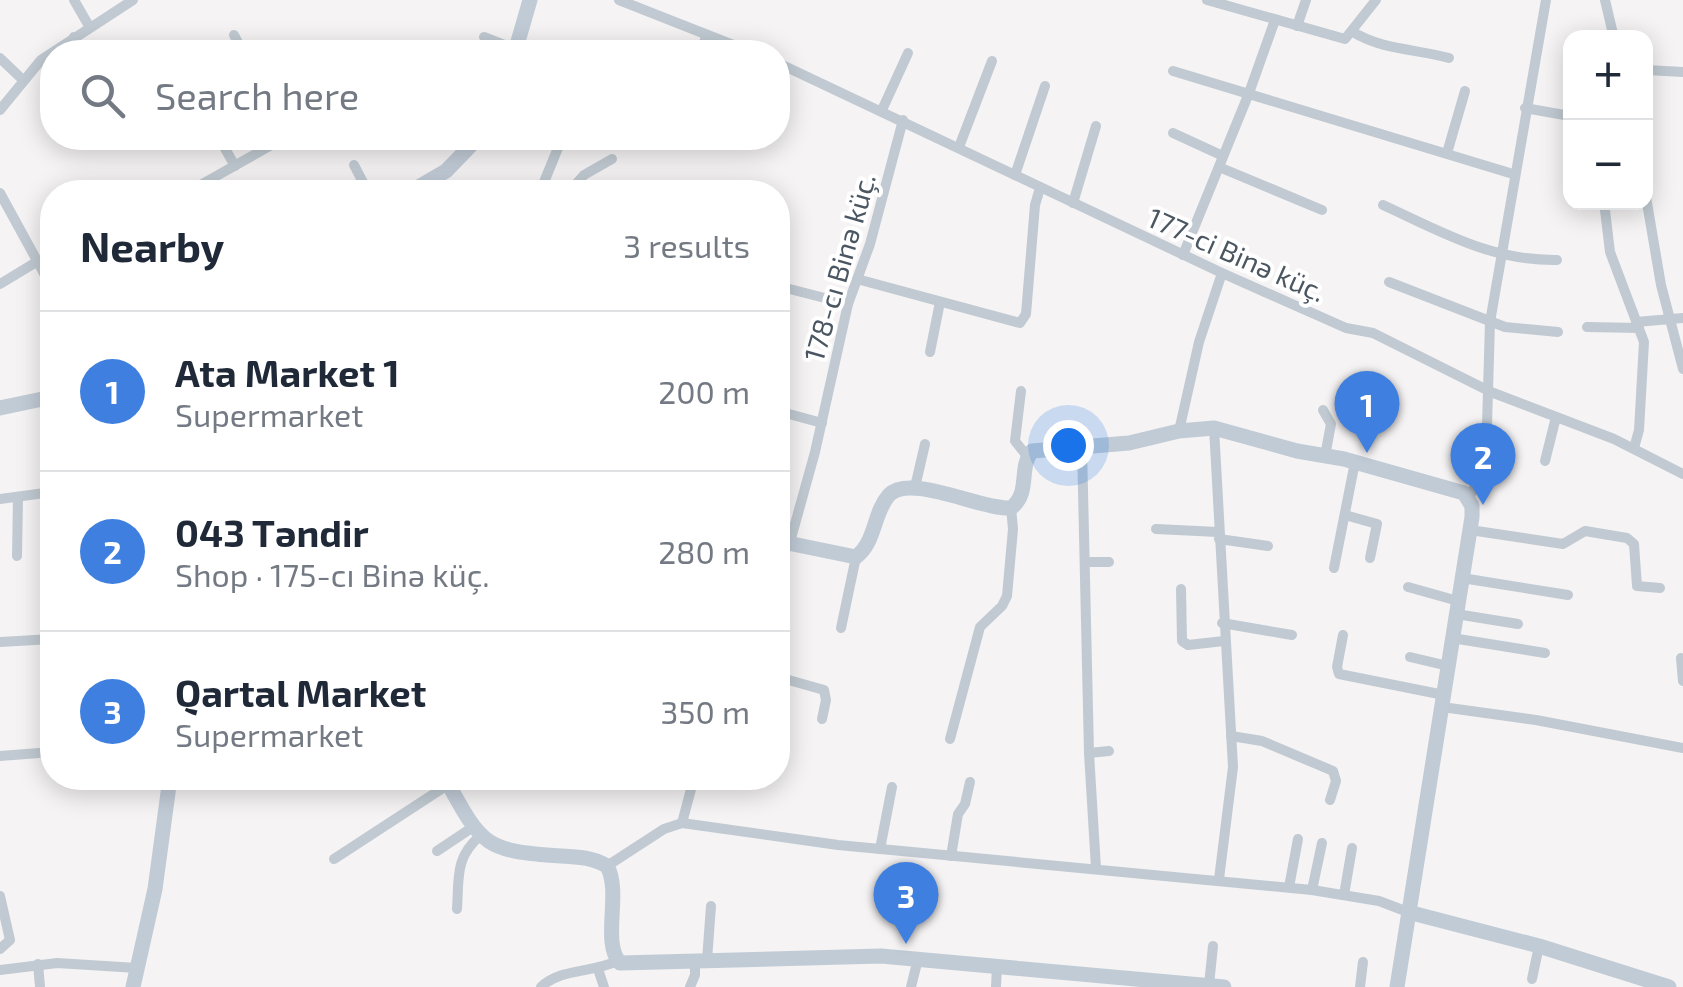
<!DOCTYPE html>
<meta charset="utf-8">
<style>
body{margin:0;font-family:"Exo 2",sans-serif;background:#f2f2f3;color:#1f2937}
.controls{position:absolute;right:30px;top:30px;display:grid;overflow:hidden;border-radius:20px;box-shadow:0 5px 25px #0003}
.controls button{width:90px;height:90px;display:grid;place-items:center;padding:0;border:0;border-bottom:2px solid #e0e1e3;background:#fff;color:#1f2937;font:50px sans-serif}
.you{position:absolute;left:1068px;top:445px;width:35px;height:35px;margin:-25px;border:8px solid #fff;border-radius:50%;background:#1a73e8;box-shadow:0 0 0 15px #1a73e833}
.badge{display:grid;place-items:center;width:65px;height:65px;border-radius:50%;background:#1a73e8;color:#fff;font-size:32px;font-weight:700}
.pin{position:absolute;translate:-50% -82px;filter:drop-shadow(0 2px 5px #0008)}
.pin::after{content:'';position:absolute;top:52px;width:35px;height:30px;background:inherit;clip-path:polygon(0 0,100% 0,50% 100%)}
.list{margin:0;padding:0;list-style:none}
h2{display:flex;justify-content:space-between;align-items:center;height:130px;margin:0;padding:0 40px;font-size:42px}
h2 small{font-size:32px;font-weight:400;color:#747a83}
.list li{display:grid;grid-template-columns:65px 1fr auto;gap:30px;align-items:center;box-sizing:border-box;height:160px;padding:0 40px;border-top:2px solid #e0e1e3}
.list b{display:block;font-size:38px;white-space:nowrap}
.list p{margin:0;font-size:32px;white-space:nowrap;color:#747a83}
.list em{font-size:32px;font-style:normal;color:#747a83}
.icon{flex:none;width:55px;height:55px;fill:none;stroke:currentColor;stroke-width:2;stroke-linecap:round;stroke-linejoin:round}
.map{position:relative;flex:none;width:1683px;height:987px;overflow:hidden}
.search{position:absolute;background:#fff;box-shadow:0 5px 25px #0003;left:40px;top:40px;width:750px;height:110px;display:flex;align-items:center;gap:25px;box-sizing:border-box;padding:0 35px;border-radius:40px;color:#747a83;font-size:38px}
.panel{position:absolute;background:#fff;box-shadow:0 5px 25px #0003;left:40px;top:180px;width:750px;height:610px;border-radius:40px}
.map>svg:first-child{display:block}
</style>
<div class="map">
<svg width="1683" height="987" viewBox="0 0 1683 987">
<rect width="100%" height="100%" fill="#f5f3f3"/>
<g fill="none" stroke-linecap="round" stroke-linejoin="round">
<g stroke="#c1cad2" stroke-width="10">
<polyline points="74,0 89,26"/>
<polyline points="619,0 751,52"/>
<polyline points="1207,0 1345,39 1376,0"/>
<polyline points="1605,0 1614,38"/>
<polyline points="1297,26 1306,0"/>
<path d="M1353 32C1382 50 1417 49 1449 58"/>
<polyline points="234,35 243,52"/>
<polyline points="74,37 82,52"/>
<polyline points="484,37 515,49"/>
<polyline points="517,43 536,52"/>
<polyline points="700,52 707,35"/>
<polyline points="0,58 23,80"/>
<polyline points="778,63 1222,273 1346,328 1373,333 1491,392 1614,439 1683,474"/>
<polyline points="1646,70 1683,72"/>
<polyline points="1173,71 1513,174"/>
<polyline points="1525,108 1570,116"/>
<polyline points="0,110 41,60 133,0"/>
<polyline points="882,110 908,53"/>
<polyline points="1173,133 1223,156"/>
<polyline points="127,138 133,142 143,138"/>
<polyline points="219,138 235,166"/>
<polyline points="959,147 992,61"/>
<polyline points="1447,153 1465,91"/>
<polyline points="354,165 368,192"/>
<polyline points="1219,167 1322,210"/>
<polyline points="1015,175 1045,86"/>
<polyline points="188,192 284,138"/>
<polyline points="540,192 562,138"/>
<polyline points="569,192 584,175 612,159"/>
<polyline points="0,193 52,288"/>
<polyline points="1646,197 1661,285 1683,369"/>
<polyline points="1604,202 1610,252 1644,342 1639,430 1634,448"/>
<polyline points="1073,203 1096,126"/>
<path d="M1383 205C1442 232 1491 261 1557 260"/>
<polyline points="1183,255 1249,93 1275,20"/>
<polyline points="857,279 1020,323 1026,314 1035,205 1040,188"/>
<polyline points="1389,282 1505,327 1558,332"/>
<polyline points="0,284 38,261"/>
<polyline points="778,286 848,304"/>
<polyline points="1636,322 1683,318"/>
<polyline points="1587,327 1639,328"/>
<polyline points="930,352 940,302"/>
<polyline points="1021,391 1015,441 1027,456"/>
<polyline points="1323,410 1331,424 1325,456"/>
<polyline points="778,411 822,423"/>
<polyline points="1214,428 1233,767 1219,879"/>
<polyline points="1179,431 1199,342 1222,273"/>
<polyline points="1082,447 1089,753 1096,868"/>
<polyline points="1545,461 1556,417"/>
<polyline points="915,487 925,444"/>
<polyline points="1469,498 1476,484 1487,425 1490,322 1546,0"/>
<polyline points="0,499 52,492"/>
<polyline points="1345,515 1377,524 1370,558"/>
<polyline points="1156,529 1218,532"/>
<polyline points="1470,530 1563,544 1585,531 1627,538 1634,544 1637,586 1660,588"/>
<polyline points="1219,539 1268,546"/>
<polyline points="790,542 815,452 848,304 870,244 903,120"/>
<polyline points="17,556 18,497"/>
<polyline points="1086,562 1109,562"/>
<polyline points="1334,568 1355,462"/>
<polyline points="1462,578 1568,595"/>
<polyline points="1408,587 1458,601"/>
<polyline points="1181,589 1182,641 1188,645 1224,641"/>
<polyline points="1456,614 1518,624"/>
<polyline points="1222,623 1292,635"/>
<polyline points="841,628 856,557"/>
<polyline points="1343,635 1337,667 1339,674 1444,695"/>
<polyline points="1452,638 1545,653"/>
<polyline points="0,642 52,639"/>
<polyline points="1410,657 1448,666"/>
<polyline points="1681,658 1683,681"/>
<polyline points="778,677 824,690 826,700 822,719"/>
<polyline points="1442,707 1536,720 1683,748"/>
<polyline points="1231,736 1262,741 1333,771 1336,781 1330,800"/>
<polyline points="950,739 980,627 1002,606 1007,596 1013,529 1011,508"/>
<polyline points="1089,753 1109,751"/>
<polyline points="0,756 52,752"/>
<polyline points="682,823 694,778"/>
<polyline points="880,849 892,787"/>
<polyline points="437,851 473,827"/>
<polyline points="951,856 958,814 965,804 970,782"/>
<polyline points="334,859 449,784"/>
<polyline points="607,866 664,829 682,823 838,845 1312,890 1379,901 1408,912"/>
<polyline points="1289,887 1298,839"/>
<polyline points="1312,890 1322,843"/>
<polyline points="1344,895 1352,848"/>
<polyline points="0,896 10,940 0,949"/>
<path d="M457 909C459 878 455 857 480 836"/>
<polyline points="707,960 711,906"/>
<polyline points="38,964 40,987"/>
<polyline points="598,969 604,987"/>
<polyline points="0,970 57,963 137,968"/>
<polyline points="1532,979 1539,946"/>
<polyline points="1209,985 1213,946"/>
<path d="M541 987C560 968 593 973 617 961"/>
<polyline points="690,987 695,975 695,960"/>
<polyline points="911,987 918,959"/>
<polyline points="996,987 997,965"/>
<polyline points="1360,987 1363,962"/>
</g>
<g stroke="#c1cbd6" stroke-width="15">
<polyline points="515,52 530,0"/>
<polyline points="410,192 446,171 478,138"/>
<polyline points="0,408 52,397"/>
<path d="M778 541 856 557C876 542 873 513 889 495 910 473 982 510 1011 508 1031 493 1018 468 1032 451L1129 443 1179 431 1214 428 1297 451 1344 459 1464 493 1472 506V517L1397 987"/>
<path d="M445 778C482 845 483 851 561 856 577 857 592 857 607 866 622 893 601 941 620 963L881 956 1224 987"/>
<polyline points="1408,912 1539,946 1669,987"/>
<polyline points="133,987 155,889 170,778"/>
</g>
</g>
<g text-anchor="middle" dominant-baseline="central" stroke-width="8" stroke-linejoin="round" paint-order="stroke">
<g font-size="28" fill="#4a5661" stroke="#fff">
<text transform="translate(1237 254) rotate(24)">177-ci Binə küç.</text>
<text transform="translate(839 267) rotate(-74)">178-cı Binə küç.</text>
</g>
</g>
</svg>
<div class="controls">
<button>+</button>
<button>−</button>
</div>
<div class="you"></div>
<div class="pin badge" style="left:1367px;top:453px;background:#3f7fe0">1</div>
<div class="pin badge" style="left:1483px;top:505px;background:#3f7fe0">2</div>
<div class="pin badge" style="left:906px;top:944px;background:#3f7fe0">3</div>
<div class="search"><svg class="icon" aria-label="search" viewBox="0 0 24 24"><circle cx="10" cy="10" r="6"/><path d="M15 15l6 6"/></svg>Search here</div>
<section class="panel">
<h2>Nearby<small>3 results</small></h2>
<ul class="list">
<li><span class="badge" style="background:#3f7fe0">1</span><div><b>Ata Market 1</b><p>Supermarket</p></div><em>200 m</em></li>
<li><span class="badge" style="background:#3f7fe0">2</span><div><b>043 Təndir</b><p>Shop · 175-cı Binə küç.</p></div><em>280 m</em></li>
<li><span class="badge" style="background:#3f7fe0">3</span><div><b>Qartal Market</b><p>Supermarket</p></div><em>350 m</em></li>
</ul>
</section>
</div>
